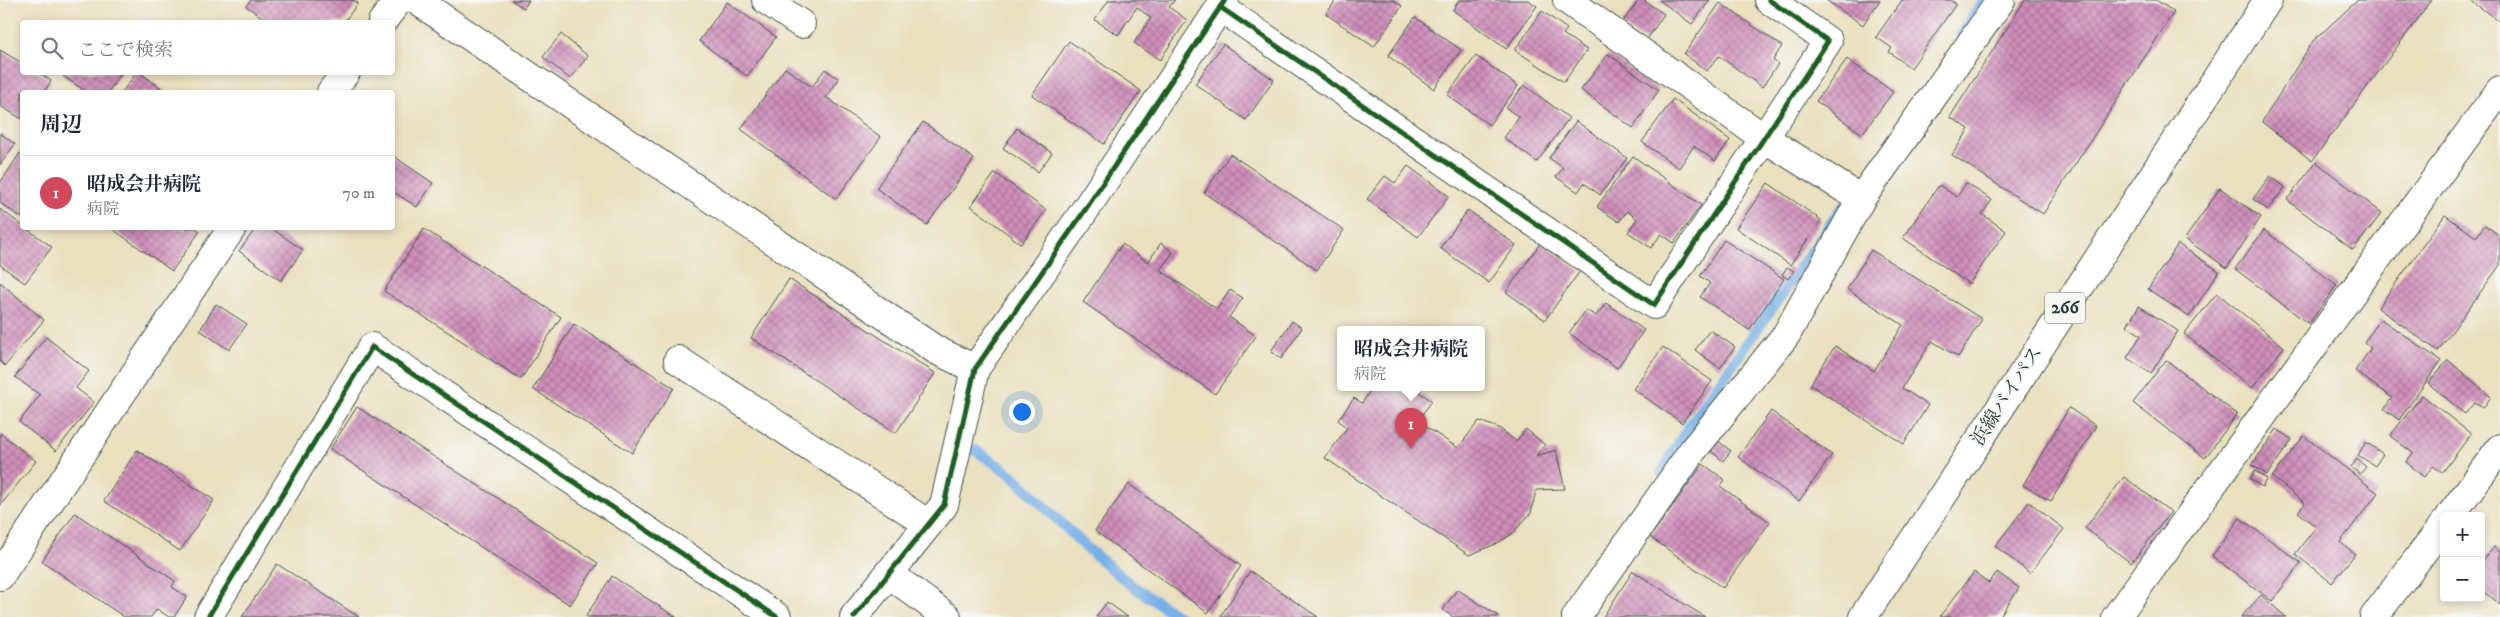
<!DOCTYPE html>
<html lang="ja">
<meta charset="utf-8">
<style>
body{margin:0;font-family:"IM FELL DW Pica","Noto Serif JP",serif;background:#f2f2f3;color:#1f2937}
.controls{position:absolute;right:15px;bottom:15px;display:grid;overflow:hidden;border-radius:5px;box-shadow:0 2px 8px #0003}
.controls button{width:45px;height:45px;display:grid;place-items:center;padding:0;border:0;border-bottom:1px solid #e0e1e3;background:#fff;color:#1f2937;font:25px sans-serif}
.you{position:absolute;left:1021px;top:411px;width:18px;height:18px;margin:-12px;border:4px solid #fff;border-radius:50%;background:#1a73e8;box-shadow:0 0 0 8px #1a73e833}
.badge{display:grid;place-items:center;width:32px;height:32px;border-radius:50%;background:#d1495b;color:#fff;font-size:16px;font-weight:700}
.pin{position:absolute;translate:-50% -41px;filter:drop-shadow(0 1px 2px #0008)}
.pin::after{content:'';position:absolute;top:26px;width:18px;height:15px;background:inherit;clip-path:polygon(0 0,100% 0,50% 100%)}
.popup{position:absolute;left:1337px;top:326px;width:148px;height:65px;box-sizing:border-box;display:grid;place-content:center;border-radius:5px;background:#fff;filter:drop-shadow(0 1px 4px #0005);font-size:16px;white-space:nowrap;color:#747a83}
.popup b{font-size:19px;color:#1f2937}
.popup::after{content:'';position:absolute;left:50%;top:100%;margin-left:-10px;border:10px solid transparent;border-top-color:#fff}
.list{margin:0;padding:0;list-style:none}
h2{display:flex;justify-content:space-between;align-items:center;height:65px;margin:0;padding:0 20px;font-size:21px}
h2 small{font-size:16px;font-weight:400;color:#747a83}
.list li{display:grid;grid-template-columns:32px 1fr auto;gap:15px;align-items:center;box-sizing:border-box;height:75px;padding:0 20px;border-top:1px solid #e0e1e3}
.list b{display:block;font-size:19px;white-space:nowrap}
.list p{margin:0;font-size:16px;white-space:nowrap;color:#747a83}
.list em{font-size:16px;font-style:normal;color:#747a83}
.icon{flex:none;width:28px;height:28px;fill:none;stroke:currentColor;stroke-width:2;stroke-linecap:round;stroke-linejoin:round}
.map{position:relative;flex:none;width:2500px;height:617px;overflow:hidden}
.search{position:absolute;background:#fff;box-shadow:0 2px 8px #0003;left:20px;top:20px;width:375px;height:55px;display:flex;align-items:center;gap:12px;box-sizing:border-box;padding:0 18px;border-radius:5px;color:#747a83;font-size:19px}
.panel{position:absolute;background:#fff;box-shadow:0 2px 8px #0003;left:20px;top:90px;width:375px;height:140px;border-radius:5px}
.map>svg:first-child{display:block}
</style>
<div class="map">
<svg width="2500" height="617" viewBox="0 0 2500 617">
<defs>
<pattern id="building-cross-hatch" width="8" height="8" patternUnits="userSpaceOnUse" patternTransform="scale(1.25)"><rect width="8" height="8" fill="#d08ebb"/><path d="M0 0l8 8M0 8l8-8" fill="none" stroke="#a87599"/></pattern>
</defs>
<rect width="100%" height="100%" fill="#f6f6f2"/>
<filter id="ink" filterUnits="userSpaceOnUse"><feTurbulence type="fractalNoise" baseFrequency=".02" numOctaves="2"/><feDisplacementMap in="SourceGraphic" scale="10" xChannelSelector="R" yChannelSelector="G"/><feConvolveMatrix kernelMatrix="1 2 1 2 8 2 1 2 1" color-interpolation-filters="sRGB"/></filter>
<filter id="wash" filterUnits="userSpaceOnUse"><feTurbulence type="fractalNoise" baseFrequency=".0096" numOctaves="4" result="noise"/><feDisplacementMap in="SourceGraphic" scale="20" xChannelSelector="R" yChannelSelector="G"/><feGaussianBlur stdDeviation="1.12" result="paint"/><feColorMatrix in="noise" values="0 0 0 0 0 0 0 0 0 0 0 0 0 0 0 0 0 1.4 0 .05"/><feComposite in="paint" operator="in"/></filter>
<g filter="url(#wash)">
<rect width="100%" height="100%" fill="#eae0be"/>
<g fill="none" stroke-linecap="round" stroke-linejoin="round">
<g stroke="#78afe7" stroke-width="11">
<polyline points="1961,34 1984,0"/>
<polyline points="975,450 1012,475 1088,549 1131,585 1179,617"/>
<polyline points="1662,472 1686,431 1842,208"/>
</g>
</g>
<g id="blocks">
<g fill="url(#building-cross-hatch)">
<polygon points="251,0 353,0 358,3 344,22 269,22 246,6"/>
<polygon points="511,0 529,0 524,8"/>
<polygon points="1109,0 1175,0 1169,7 1187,20 1160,60 1134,43 1151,18 1137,7 1118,35 1095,20"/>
<polygon points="1336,0 1393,0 1402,6 1374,47 1326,14"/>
<polygon points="1459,0 1528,0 1537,6 1506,49 1453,10"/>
<polygon points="1639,0 1643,0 1664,14 1646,41 1621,24"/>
<polygon points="1659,0 1710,0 1692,24"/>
<polygon points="1826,0 1880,0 1863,25"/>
<polygon points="1902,0 1950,0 1956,4 1911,68 1889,52 1892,48 1876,37"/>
<polygon points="2025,0 2156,0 2174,12 2043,214 1952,155 1969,129 1950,117"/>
<polygon points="2358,0 2432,0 2312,161 2262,122 2313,41"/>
<polygon points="2470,0 2500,0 2500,22"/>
<polygon points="727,2 776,37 747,76 699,41"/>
<polygon points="1720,3 1782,46 1773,60 1778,64 1762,87 1719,56 1707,71 1684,54"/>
<polygon points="1542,11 1567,29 1563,34 1587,50 1564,82 1515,50"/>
<polygon points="1415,17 1461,50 1434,89 1388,56"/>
<polygon points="561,34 588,56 570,79 543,57"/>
<polygon points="1069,41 1141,91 1104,144 1032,95"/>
<polygon points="1223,44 1274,80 1246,120 1195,84"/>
<polygon points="0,50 22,63 22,72 38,72 51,81 44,92 22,92 22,119 0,106"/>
<polygon points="1608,54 1659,90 1633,128 1581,90"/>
<polygon points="1476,56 1518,86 1489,125 1447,95"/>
<polygon points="1847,59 1893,92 1862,134 1816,101"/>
<polygon points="785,68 812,87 825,69 839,79 826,97 881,137 836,199 741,129"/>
<polygon points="65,72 122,72 108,92 87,92 63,76"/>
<polygon points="137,72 139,72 166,92 122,92"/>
<polygon points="1524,85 1569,118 1537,162 1504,138 1519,117 1506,108"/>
<polygon points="1673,99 1730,140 1715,161 1694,146 1679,168 1642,142"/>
<polygon points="1576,121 1627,158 1600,195 1584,183 1578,192 1556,177 1563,168 1549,158"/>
<polygon points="923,122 974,159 927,225 876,188"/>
<polygon points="1017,128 1052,153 1038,172 1003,148"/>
<polygon points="0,133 15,144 0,165"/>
<polygon points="20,153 22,155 22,218 0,203 0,183"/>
<polygon points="1230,154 1344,230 1317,270 1204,193"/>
<polygon points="392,155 433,183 417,207 392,191"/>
<polygon points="1633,156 1701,205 1674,243 1661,234 1651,248 1628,232 1637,219 1627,211 1619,222 1597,207"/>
<polygon points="2316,162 2382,213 2353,250 2287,200"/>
<polygon points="1408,166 1449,196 1418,237 1367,199 1385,176 1395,183"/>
<polygon points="995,173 1046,210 1021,244 971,206"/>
<polygon points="2270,176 2285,187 2268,210 2253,199"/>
<polygon points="1768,183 1821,220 1790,265 1736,228"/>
<polygon points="1966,183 1992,200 1982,214 2006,231 1969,284 1903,238 1939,185 1957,197"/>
<polygon points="2220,188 2261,217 2227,268 2185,239"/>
<polygon points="0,209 52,247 25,283 0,265"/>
<polygon points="1468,210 1516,245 1489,283 1440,248"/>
<polygon points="2445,215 2476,237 2485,225 2500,236 2500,265 2438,351 2378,308"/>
<polygon points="111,228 195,228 200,231 172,271"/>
<polygon points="256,228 271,228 303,250 281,281 239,251"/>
<polygon points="424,229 561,317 521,379 384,291"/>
<polygon points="2264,230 2337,285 2309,324 2235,269"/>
<polygon points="1724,240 1784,279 1749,330 1700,297 1710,283 1700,276"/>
<polygon points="1541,242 1580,271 1545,320 1506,292"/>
<polygon points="1161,243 1173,252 1160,270 1217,309 1230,290 1243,298 1229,317 1256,336 1215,394 1083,302 1122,244 1148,262"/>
<polygon points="2178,244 2219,271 2189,317 2148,289"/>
<polygon points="1871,250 1982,319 1958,357 1932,341 1902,388 1928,405 1904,444 1810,385 1835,346 1874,371 1903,325 1847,289"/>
<polygon points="1787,267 1794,271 1788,279 1782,275"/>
<polygon points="789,279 935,373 896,433 751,338"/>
<polygon points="0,282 44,320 5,366 0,361"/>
<polygon points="2217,293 2284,347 2252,388 2184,334"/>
<polygon points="1606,303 1644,330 1617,368 1569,333 1586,310 1596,316"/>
<polygon points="216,304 247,324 229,350 200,330"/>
<polygon points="2139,306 2178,331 2151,373 2127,358 2141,335 2127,326"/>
<polygon points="2381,319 2441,361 2399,420 2384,409 2392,398 2355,371 2371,348 2364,342"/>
<polygon points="1292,321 1302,328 1281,359 1271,351"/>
<polygon points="574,324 674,388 632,453 533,389"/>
<polygon points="1710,330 1735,347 1720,368 1695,350"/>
<polygon points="46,337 89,371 76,388 94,402 56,451 19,422 40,395 15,377"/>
<polygon points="1663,347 1712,381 1682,423 1633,389"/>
<polygon points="2166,360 2237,414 2205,458 2133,403"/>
<polygon points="2448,360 2491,397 2483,408 2474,403 2465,414 2428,383"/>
<polygon points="1372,388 1422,388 1419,392 1432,401 1417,421 1458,448 1479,421 1499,428 1516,441 1526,429 1545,445 1536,456 1556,450 1565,489 1536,490 1531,513 1512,534 1496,544 1469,555 1325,458 1347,428 1338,420 1354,398 1362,403"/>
<polygon points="2422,395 2471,434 2442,473 2433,466 2424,477 2406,462 2413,453 2390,436"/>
<polygon points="357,407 598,563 570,605 330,449"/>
<polygon points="2069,408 2096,426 2051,501 2023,485"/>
<polygon points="1771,411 1832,455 1799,501 1738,457"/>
<polygon points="2277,429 2292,440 2267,475 2252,465"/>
<polygon points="0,433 36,461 0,506"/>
<polygon points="2304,436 2378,493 2340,542 2355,554 2332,583 2295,554 2316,527 2298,512 2305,503 2272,477"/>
<polygon points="1718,441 1731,451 1723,461 1711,451"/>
<polygon points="2366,442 2383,454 2375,466 2358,455"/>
<polygon points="137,450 214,500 180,551 104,501"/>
<polygon points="2357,459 2366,467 2360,474 2351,467"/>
<polygon points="1703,464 1725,480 1720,486 1770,522 1723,588 1650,537"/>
<polygon points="2255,471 2267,479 2262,487 2250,479"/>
<polygon points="2124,477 2171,512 2131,563 2085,528"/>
<polygon points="1129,484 1241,566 1208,613 1095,531"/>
<polygon points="2029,502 2064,529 2030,573 1995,546"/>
<polygon points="75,513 175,581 172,587 187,597 174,617 169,617 157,609 151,617 124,617 42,561"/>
<polygon points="2240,518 2301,563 2272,601 2212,556"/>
<polygon points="2494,547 2500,552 2500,605 2481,590 2481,563"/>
<polygon points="277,564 359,617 242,617"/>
<polygon points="1250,571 1318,617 1220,617"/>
<polygon points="1633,571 1705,617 1603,617"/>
<polygon points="1974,572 1989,583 1997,572 2019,588 1999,617 1942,617 1940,616"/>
<polygon points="612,576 676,617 588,617 586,616"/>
<polygon points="1457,589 1500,617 1453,617 1443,610"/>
<polygon points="2261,595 2286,617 2241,617"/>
<polygon points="1107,602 1128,617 1096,617"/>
</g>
</g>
</g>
<g filter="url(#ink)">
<use href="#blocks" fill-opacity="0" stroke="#3d5549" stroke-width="1"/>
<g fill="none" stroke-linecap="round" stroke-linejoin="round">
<g stroke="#3d5549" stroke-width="30">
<g id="minor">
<polyline points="416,0 936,350 975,369"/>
<polyline points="766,0 801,24"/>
<polyline points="1567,0 1764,138 1861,199"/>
<polyline points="1220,7 1654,305 1828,41 1769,0"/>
<polyline points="382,22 399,0"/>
<polyline points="331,92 346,72"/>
<polyline points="678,360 927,523"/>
<polyline points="2450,516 2500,448"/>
<polyline points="888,573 947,617"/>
<polyline points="0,576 232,228"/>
<polyline points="208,617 372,347 777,617"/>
<polyline points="854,617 944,505 975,369 1083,213 1225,0"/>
<polyline points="1576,617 1693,450 1786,335 1861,199 2001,0"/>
<polyline points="2116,617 2500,90"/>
<polyline points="2374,617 2444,524"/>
</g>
</g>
<g stroke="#3d5549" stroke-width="30">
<polyline id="trunk" points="1863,617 2268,0"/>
</g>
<use href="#minor" stroke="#fff" stroke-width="28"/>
<use href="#trunk" stroke="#fff" stroke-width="28"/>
<g stroke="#f6f6f2" stroke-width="8">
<g id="cycleway">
<polyline points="1220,7 1654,305 1828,41 1769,0"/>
<polyline points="208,617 372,347 777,617"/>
<polyline points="854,617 944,505 975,369 1083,213 1225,0"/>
</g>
</g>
<use href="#cycleway" stroke="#1b5e20" stroke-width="5"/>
</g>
</g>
<g text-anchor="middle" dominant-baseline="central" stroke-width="5" stroke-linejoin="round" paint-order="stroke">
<rect fill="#f6f6f2" stroke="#60746d" stroke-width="1" x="2045" y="292.5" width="40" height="31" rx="4"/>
<g font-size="18" font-weight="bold" fill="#1f3d34">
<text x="2065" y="308">266</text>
</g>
<g font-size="19" fill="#1f3d34" stroke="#f6f6f2">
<text transform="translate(2007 396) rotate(-57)">浜線バイパス</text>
</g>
</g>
</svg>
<div class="controls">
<button>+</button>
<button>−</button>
</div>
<div class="you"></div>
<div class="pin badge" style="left:1411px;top:449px">1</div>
<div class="popup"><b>昭成会井病院</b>病院</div>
<div class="search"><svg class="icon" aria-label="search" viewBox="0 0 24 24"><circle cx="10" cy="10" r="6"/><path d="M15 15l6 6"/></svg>ここで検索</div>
<section class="panel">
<h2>周辺<small></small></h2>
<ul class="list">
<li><span class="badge">1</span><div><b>昭成会井病院</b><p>病院</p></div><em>70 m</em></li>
</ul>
</section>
</div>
